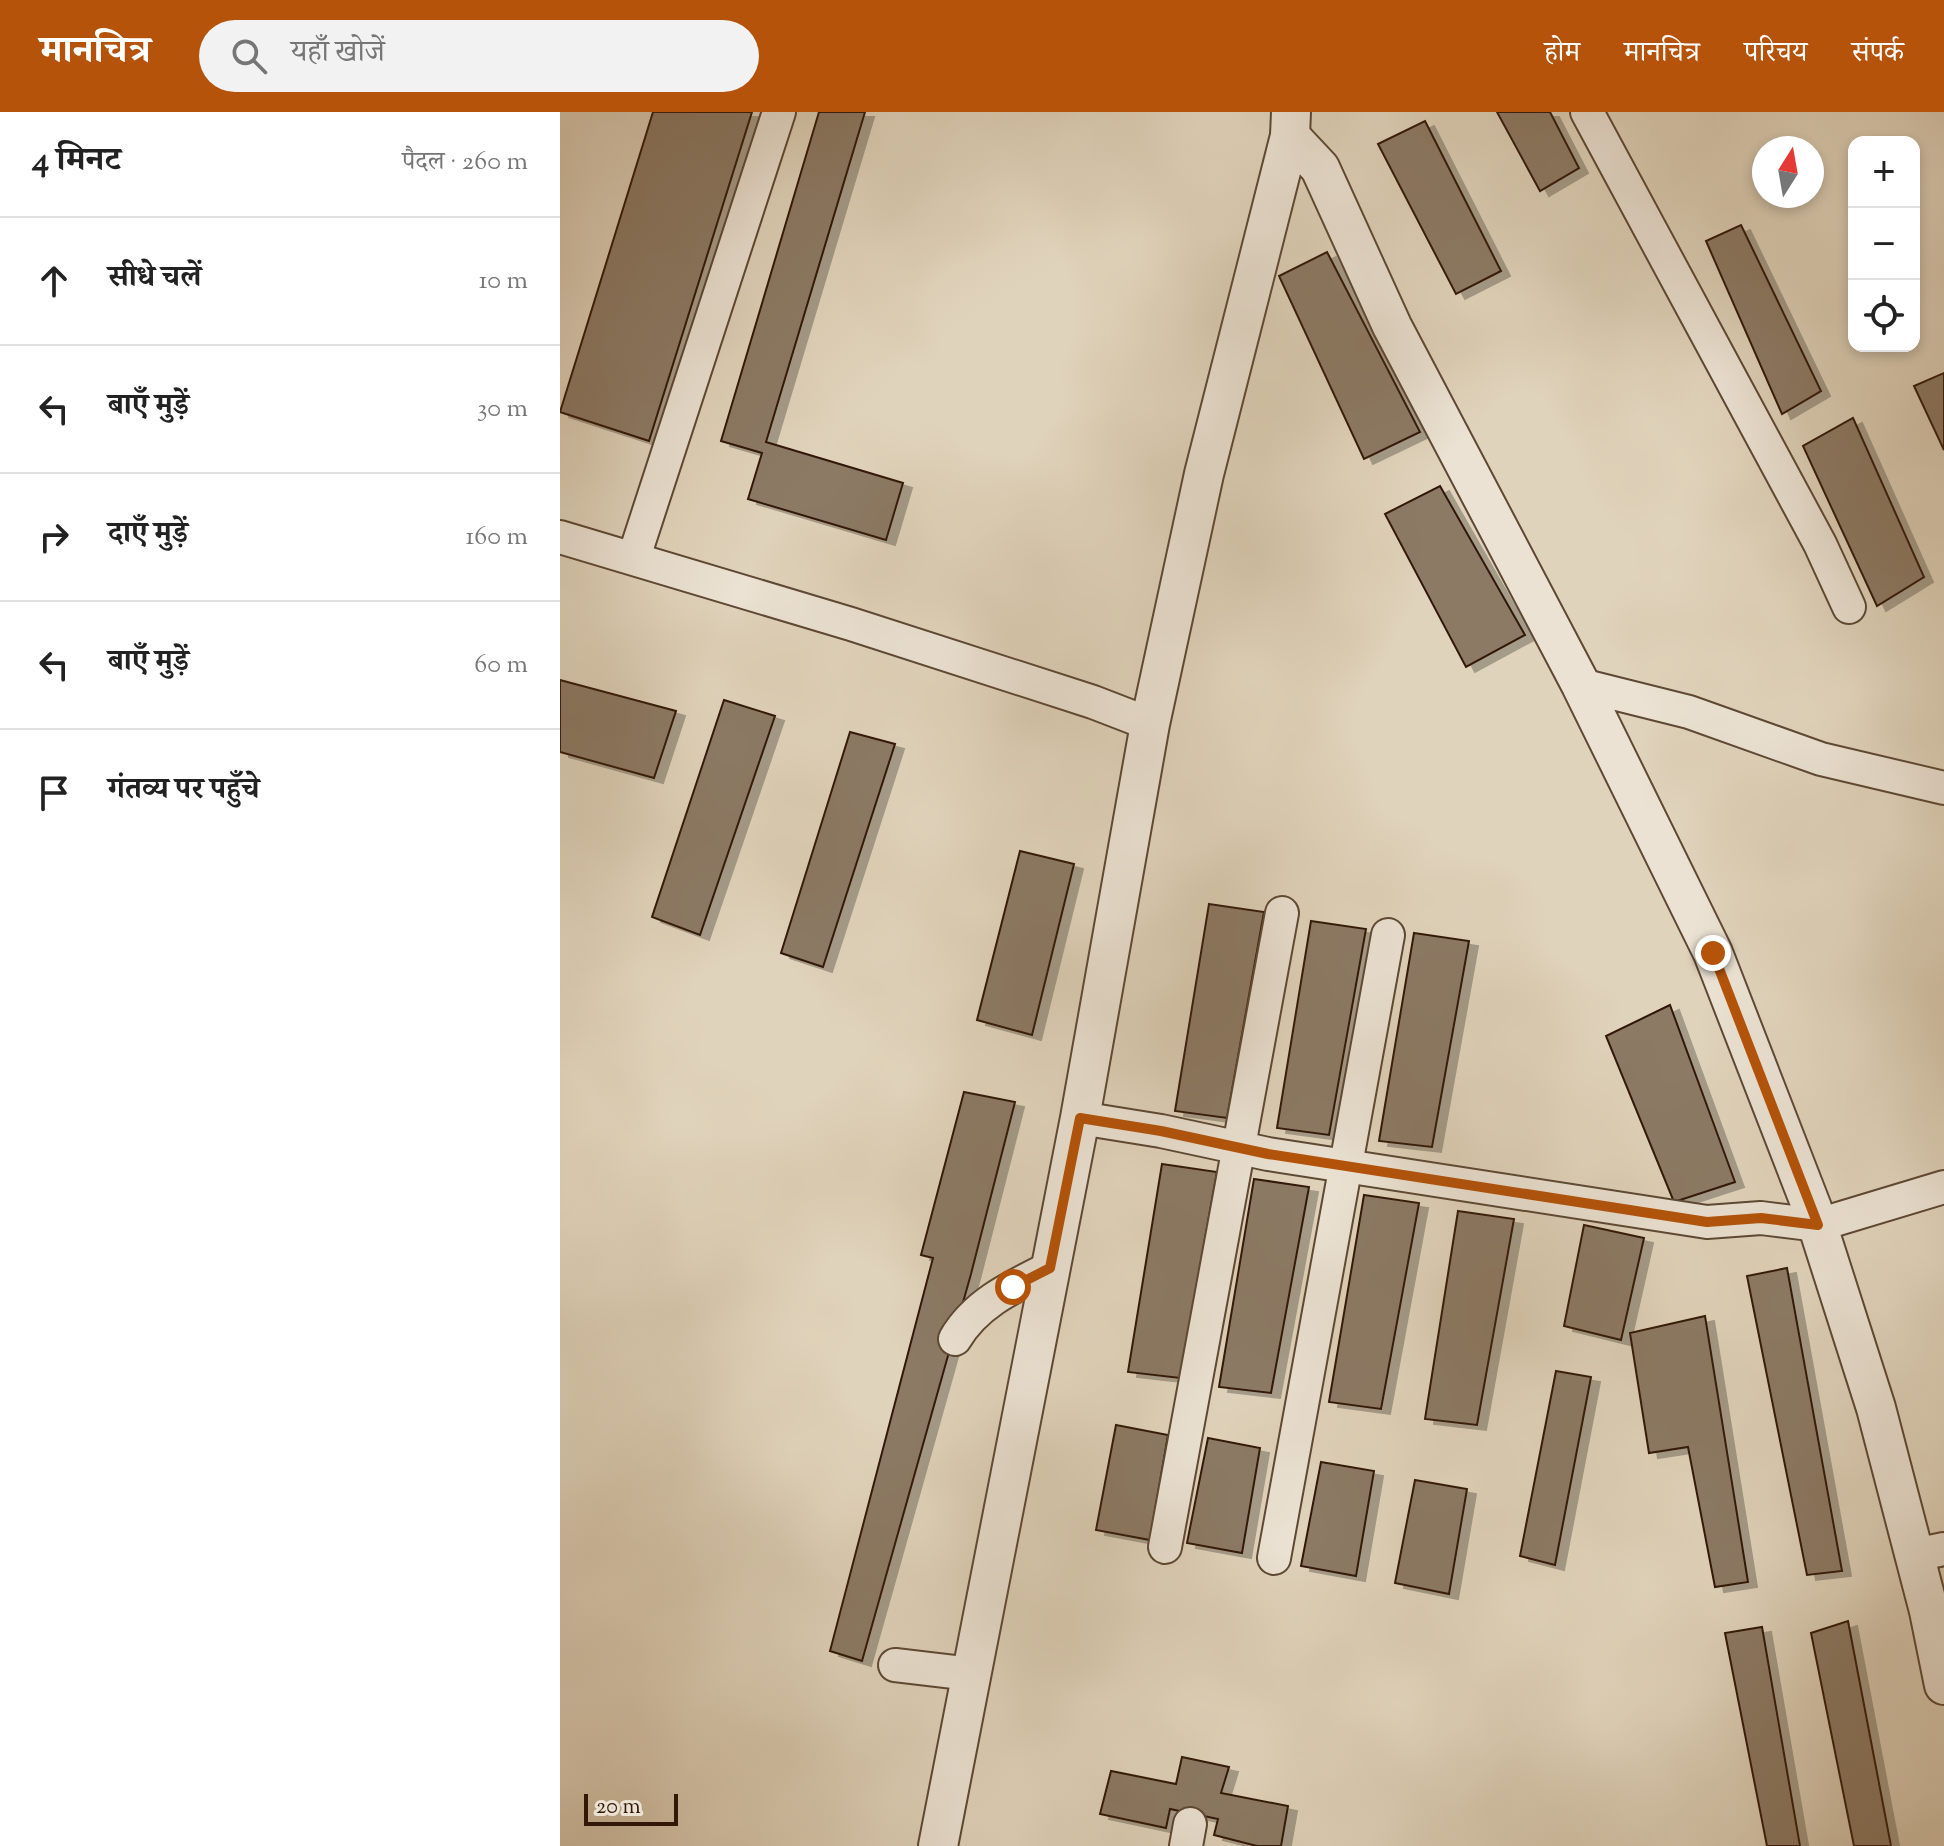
<!DOCTYPE html>
<html lang="hi">
<meta charset="utf-8">
<style>
body{margin:0;font-family:"Sorts Mill Goudy","Noto Serif Devanagari",serif;background:#f2f2f2;color:#222}
.controls{position:absolute;right:24px;top:24px;display:grid;overflow:hidden;border-radius:16px;box-shadow:0 4px 12px #0003}
.controls button{width:72px;height:72px;display:grid;place-items:center;padding:0;border:0;border-bottom:2px solid #e0e0e0;background:#fff;color:#222;font:40px sans-serif}
.compass{position:absolute;left:1192px;top:24px;width:72px;height:72px;border-radius:50%;background:#fff;box-shadow:0 4px 12px #0003;rotate:11deg}
.scale{position:absolute;left:24px;bottom:20px;width:94px;box-sizing:border-box;padding-left:8px;border:4px solid #321907;border-top:0;font-size:22px;line-height:28px;white-space:nowrap;color:#321907;-webkit-text-stroke:6px #ebe2d3;paint-order:stroke}
.stop{position:absolute;width:24px;height:24px;margin:-18px;border:6px solid #b45309;border-radius:50%;background:#fff}
.stop.end{background:#b45309;border-color:#fff;box-shadow:0 2px 8px #0008}
.list{margin:0;padding:0;list-style:none}
h2{display:flex;justify-content:space-between;align-items:center;height:104px;margin:0;padding:0 32px;font-size:34px}
h2 small{font-size:26px;font-weight:400;color:#767676}
.list li{display:grid;grid-template-columns:52px 1fr auto;gap:24px;align-items:center;box-sizing:border-box;height:128px;padding:0 32px;border-top:2px solid #e0e0e0}
.list b{display:block;font-size:30px;white-space:nowrap}
.list em{font-size:26px;font-style:normal;color:#767676}
.icon{flex:none;width:44px;height:44px;fill:none;stroke:currentColor;stroke-width:2;stroke-linecap:round;stroke-linejoin:round}
.map{position:relative;flex:none;width:1384px;height:1734px;overflow:hidden}
header{display:flex;align-items:center;gap:48px;box-sizing:border-box;height:112px;padding:0 40px;background:#b45309;color:#fff}
header strong{font-size:38px}
nav{display:flex;gap:44px;margin-inline-start:auto;font-size:28px}
.search{width:560px;height:72px;background:#f2f2f2;display:flex;align-items:center;gap:20px;box-sizing:border-box;padding:0 28px;border-radius:44px;color:#767676;font-size:30px}
main{display:flex}
aside{flex:1;background:#fff}
.map>svg:first-child{display:block}
</style>
<header>
<strong>मानचित्र</strong>
<div class="search"><svg class="icon" aria-label="search" viewBox="0 0 24 24"><circle cx="10" cy="10" r="6"/><path d="M15 15l6 6"/></svg>यहाँ खोजें</div>
<nav><a>होम</a><a>मानचित्र</a><a>परिचय</a><a>संपर्क</a></nav>
</header>
<main>
<aside>
<h2>4 मिनट<small>पैदल · 260 m</small></h2>
<ul class="list">
<li><svg class="icon" aria-label="ahead" viewBox="0 0 24 24"><path d="M12 20V5M6 11l6-6 6 6"/></svg><div><b>सीधे चलें</b></div><em>10 m</em></li>
<li><svg class="icon" aria-label="left" viewBox="0 0 24 24"><path d="M17 20v-9H6M10 6l-5 5 5 5"/></svg><div><b>बाएँ मुड़ें</b></div><em>30 m</em></li>
<li><svg class="icon" aria-label="right" viewBox="0 0 24 24"><path d="M7 20v-9h11M14 6l5 5-5 5"/></svg><div><b>दाएँ मुड़ें</b></div><em>160 m</em></li>
<li><svg class="icon" aria-label="left" viewBox="0 0 24 24"><path d="M17 20v-9H6M10 6l-5 5 5 5"/></svg><div><b>बाएँ मुड़ें</b></div><em>60 m</em></li>
<li><svg class="icon" aria-label="arrive" viewBox="0 0 24 24"><path d="M6 21V4h12l-3 4 3 4H6"/></svg><div><b>गंतव्य पर पहुँचे</b></div></li>
</ul>
</aside>
<div class="map">
<svg width="1384" height="1734" viewBox="0 0 1384 1734">
<defs>
<filter id="shadow"><feDropShadow dx="9" dy="5" stdDeviation="0" flood-color="#0004"/></filter>
</defs>
<rect width="100%" height="100%" fill="#e0d3bb"/>
<filter id="stains"><feTurbulence type="fractalNoise" baseFrequency=".0025" numOctaves="4"/><feColorMatrix values="0 0 0 0 .2 0 0 0 0 .09 0 0 0 0 .02 0 0 0 .5 -.17"/></filter>
<radialGradient id="worn" r=".72"><stop offset=".6" stop-color="#630" stop-opacity="0"/><stop offset="1" stop-color="#630" stop-opacity=".3"/></radialGradient>
<g fill="#8c7a65" stroke="#321907" stroke-width="2" filter="url(#shadow)">
<polygon points="93,0 192,0 89,329 0,300"/>
<polygon points="259,0 305,0 206,330 343,371 326,428 188,387 202,341 161,329"/>
<polygon points="937,0 990,0 1019,56 980,79"/>
<polygon points="865,9 941,159 896,182 818,32"/>
<polygon points="1181,113 1261,279 1222,302 1146,129"/>
<polygon points="767,140 860,320 804,347 719,164"/>
<polygon points="1384,261 1384,338 1354,274"/>
<polygon points="1293,306 1364,465 1317,494 1243,334"/>
<polygon points="880,374 965,523 906,555 825,402"/>
<polygon points="0,568 116,599 94,666 0,640"/>
<polygon points="164,588 215,604 140,823 92,805"/>
<polygon points="290,620 335,632 263,855 221,841"/>
<polygon points="460,739 514,752 472,923 417,908"/>
<polygon points="649,792 704,800 667,1006 615,999"/>
<polygon points="751,809 806,817 769,1023 717,1016"/>
<polygon points="854,821 909,829 872,1035 819,1029"/>
<polygon points="1110,893 1175,1070 1114,1090 1046,924"/>
<polygon points="404,980 455,990 411,1162 302,1549 270,1539 373,1146 361,1143"/>
<polygon points="602,1052 657,1060 620,1266 568,1260"/>
<polygon points="694,1067 749,1075 711,1281 659,1275"/>
<polygon points="804,1083 859,1091 821,1297 769,1290"/>
<polygon points="898,1099 954,1107 917,1313 865,1307"/>
<polygon points="1024,1113 1084,1126 1061,1228 1004,1214"/>
<polygon points="1227,1156 1282,1459 1247,1463 1187,1164"/>
<polygon points="1145,1204 1188,1470 1155,1475 1128,1335 1089,1341 1070,1221"/>
<polygon points="996,1259 1031,1265 995,1453 960,1444"/>
<polygon points="556,1313 608,1323 590,1428 536,1418"/>
<polygon points="648,1326 700,1336 682,1441 627,1431"/>
<polygon points="761,1350 814,1359 796,1464 741,1454"/>
<polygon points="855,1368 907,1377 889,1482 835,1471"/>
<polygon points="1288,1509 1331,1734 1294,1734 1251,1521"/>
<polygon points="1202,1515 1240,1734 1207,1734 1165,1521"/>
<polygon points="622,1645 669,1655 661,1681 728,1694 721,1734 697,1734 654,1723 658,1707 610,1697 606,1716 540,1702 551,1659 616,1672"/>
</g>
<g fill="none" stroke-linecap="round" stroke-linejoin="round">
<g stroke="#5e4834" stroke-width="36">
<g id="minor">
<polyline points="1027,0 1260,432 1289,495"/>
<polyline points="0,425 291,512 533,590 590,612"/>
<polyline points="74,445 219,0"/>
<polyline points="1021,573 1129,600 1261,647 1384,676"/>
<polyline points="520,1006 601,1019 708,1042 1147,1110 1201,1106 1258,1113 1384,1075"/>
<path d="M395 1227C416 1191 454 1174 490 1156"/>
<polyline points="605,1435 722,801"/>
<polyline points="1355,1443 1384,1437"/>
<polyline points="714,1446 828,823"/>
<polyline points="335,1553 411,1562"/>
<polyline points="626,1734 630,1712"/>
</g>
</g>
<g stroke="#5e4834" stroke-width="42">
<g id="tertiary">
<polyline points="730,24 760,56 832,214 1021,573 1153,841 1252,1096 1316,1296 1369,1499 1384,1573"/>
<polyline points="378,1734 520,1006 590,612 644,362 730,24 731,0"/>
</g>
</g>
<use href="#minor" stroke="#ebe2d3" stroke-width="32"/>
<use href="#tertiary" stroke="#ebe2d3" stroke-width="38"/>
</g>
<g fill="none" stroke-linecap="round" stroke-linejoin="round">
<polyline stroke="#b45309" stroke-width="10" points="453,1175 490,1156 520,1006 601,1019 708,1042 1147,1110 1201,1106 1258,1113 1153,841"/>
</g>
<rect width="100%" height="100%" filter="url(#stains)"/>
<rect width="100%" height="100%" fill="url(#worn)"/>
</svg>
<div class="controls">
<button>+</button>
<button>−</button>
<button><svg class="icon" aria-label="locate" viewBox="0 0 24 24"><circle cx="12" cy="12" r="6"/><path d="M12 2v4M12 18v4M2 12h4M18 12h4"/></svg></button>
</div>
<svg class="compass" viewBox="-18 -18 36 36"><path d="M0-13l5 13h-10z" fill="#e53935"/><path d="M0 13l5-13h-10z" fill="#767676"/></svg>
<div class="scale">20 m</div>
<div class="stop" style="left:453px;top:1175px"></div>
<div class="stop end" style="left:1153px;top:841px"></div>
</div>
</main>
